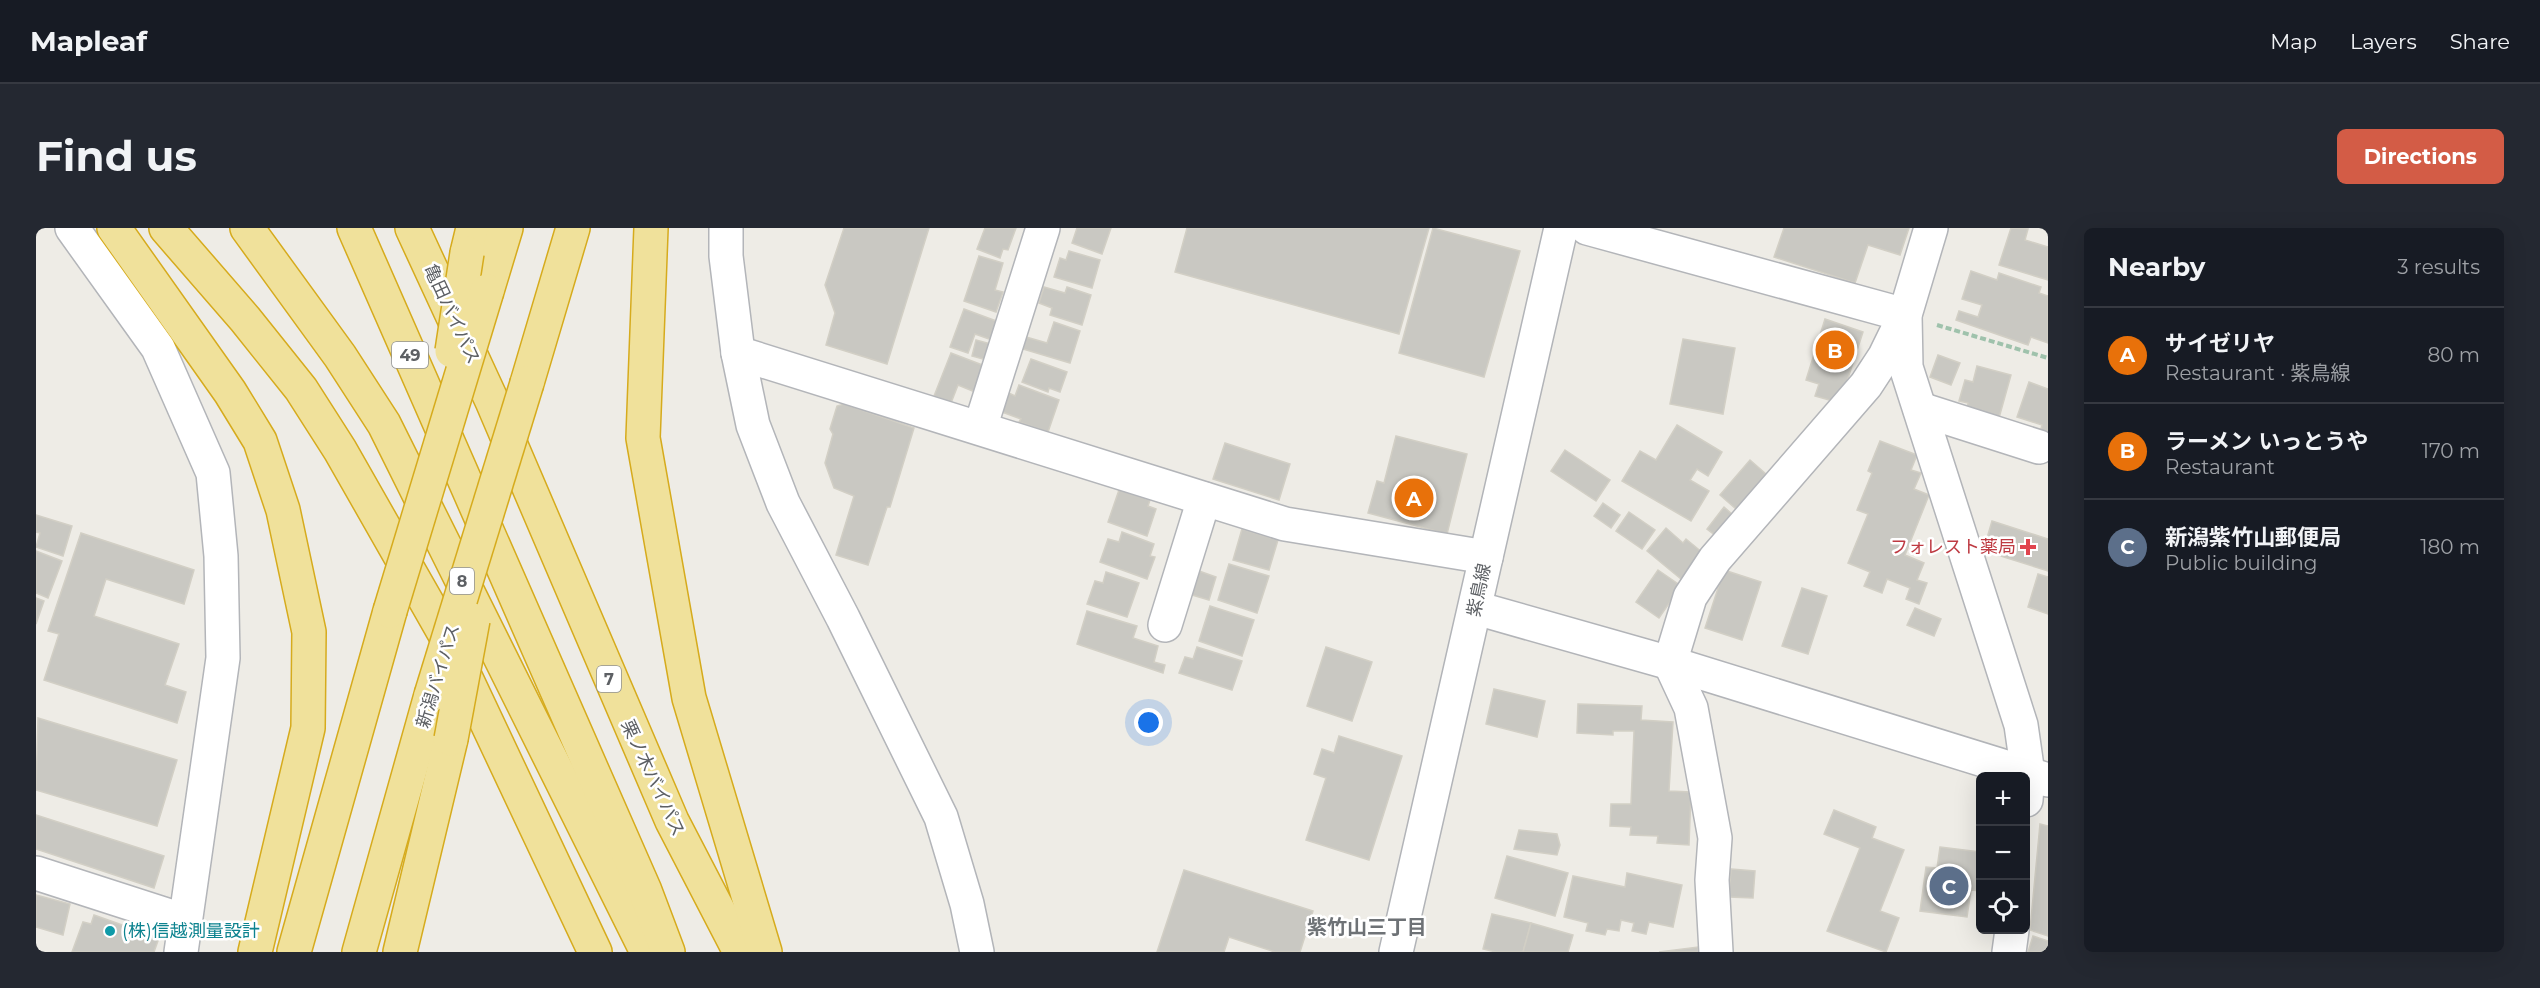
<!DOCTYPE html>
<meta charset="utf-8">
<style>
body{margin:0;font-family:Montserrat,"Noto Sans JP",sans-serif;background:#242831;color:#f1f3f6}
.controls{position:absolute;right:18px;bottom:18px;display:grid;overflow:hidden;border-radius:9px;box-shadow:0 6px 24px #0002}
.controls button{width:54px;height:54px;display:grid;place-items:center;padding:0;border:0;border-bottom:2px solid #363941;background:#171b24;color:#f1f3f6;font:30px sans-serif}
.you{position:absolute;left:1113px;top:495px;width:21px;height:21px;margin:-15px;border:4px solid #fff;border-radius:50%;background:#1a73e8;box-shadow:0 0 0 9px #1a73e833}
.badge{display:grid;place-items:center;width:39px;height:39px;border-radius:50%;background:#d35c46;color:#fff;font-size:20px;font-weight:700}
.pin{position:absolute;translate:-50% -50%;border:3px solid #fff;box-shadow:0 2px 6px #0006}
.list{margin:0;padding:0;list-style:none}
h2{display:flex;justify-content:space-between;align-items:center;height:78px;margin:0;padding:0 24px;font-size:26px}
h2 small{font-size:20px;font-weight:400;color:#9ea1a6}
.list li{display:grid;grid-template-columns:39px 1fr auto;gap:18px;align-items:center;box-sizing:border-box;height:96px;padding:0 24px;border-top:2px solid #363941}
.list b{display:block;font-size:22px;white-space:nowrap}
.list p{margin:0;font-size:20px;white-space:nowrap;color:#9ea1a6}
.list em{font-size:20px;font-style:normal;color:#9ea1a6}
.icon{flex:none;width:33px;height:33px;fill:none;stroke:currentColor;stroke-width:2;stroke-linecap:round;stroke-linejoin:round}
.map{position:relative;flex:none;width:2012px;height:724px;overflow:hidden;border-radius:9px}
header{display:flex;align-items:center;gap:36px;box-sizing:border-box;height:84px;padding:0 30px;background:#171b24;border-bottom:2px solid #363941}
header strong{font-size:28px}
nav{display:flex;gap:33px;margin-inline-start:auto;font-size:21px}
.intro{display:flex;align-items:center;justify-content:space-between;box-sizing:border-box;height:144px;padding:0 36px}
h1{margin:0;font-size:42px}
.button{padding:15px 27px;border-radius:9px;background:#d35c46;color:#fff;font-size:21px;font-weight:700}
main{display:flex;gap:36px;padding:0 36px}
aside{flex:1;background:#171b24;border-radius:9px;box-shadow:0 6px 24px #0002}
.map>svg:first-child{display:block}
</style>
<header>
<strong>Mapleaf</strong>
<nav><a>Map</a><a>Layers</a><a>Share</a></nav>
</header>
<div class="intro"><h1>Find us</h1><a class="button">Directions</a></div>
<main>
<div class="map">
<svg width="2012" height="724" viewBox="0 0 2012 724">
<rect width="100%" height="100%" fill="#eeece6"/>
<g fill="#c9c8c2" stroke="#d2cfc5" stroke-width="1.5">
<polygon points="808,0 893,0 851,136 790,117 799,85 789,57"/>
<polygon points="949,0 980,0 972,22 967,21 964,30 941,21"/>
<polygon points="1041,0 1075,0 1066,26 1036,15"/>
<polygon points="1151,0 1393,0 1363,106 1139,44"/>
<polygon points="1397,0 1484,23 1448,149 1363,125"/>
<polygon points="1748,0 1873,0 1864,27 1832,17 1819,55 1738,29"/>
<polygon points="1975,0 1992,1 1989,12 2012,19 2012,52 1963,37"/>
<polygon points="1033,23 1064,32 1056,60 1018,49 1024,30 1030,32"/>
<polygon points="943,28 967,35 959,62 967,64 960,84 928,73"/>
<polygon points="1935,43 1961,52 1963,45 2005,59 2003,65 2012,68 2012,115 1995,109 1992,117 1920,92 1923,83 1942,89 1946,77 1926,71"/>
<polygon points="1008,59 1029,65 1031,59 1055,67 1046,97 1014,87 1016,80 1003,75"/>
<polygon points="928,81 963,94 956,112 939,106 932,125 914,119"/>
<polygon points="1789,91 1827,104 1804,175 1779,168 1783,156 1770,152"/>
<polygon points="1018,94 1044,103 1034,135 987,121 990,109 1011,115"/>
<polygon points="1647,111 1699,120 1687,186 1634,176"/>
<polygon points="940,112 955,116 951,132 936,128"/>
<polygon points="915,125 949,138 939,164 922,157 915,175 898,168"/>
<polygon points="1902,127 1924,135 1915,157 1894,149"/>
<polygon points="995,131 1031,144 1024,164 1013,160 1012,164 986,154"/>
<polygon points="1941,138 1975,147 1961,197 1929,188 1932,175 1923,173 1929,152 1937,154"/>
<polygon points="1993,154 2012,161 2012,207 2004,205 2006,197 1981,189"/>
<polygon points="983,157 1023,172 1012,204 983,194 985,191 966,184 973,165 979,168"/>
<polygon points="808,176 878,200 854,279 851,279 832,337 800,327 818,268 798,260 789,235 797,206 794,201 801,178"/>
<polygon points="1641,197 1686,224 1672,248 1661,241 1654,252 1673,263 1655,293 1586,253 1604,223 1620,232"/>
<polygon points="1360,208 1431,226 1411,306 1332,285 1341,253 1348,255"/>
<polygon points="1844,213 1881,227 1875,242 1885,245 1878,261 1893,267 1869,327 1888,335 1881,352 1891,355 1883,376 1870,371 1874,360 1851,351 1846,365 1828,358 1834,344 1812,335 1832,286 1821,282 1836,245 1832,243"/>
<polygon points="1189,215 1254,236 1243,272 1177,251"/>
<polygon points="1529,222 1574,252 1560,273 1515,243"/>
<polygon points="1714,232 1730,246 1700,281 1684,267"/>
<polygon points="1083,262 1114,272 1112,278 1120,281 1111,308 1072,294"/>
<polygon points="1567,275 1584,287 1575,300 1558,288"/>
<polygon points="1688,279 1697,287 1680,308 1671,301"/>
<polygon points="1593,284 1619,302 1606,321 1580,303"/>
<polygon points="0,287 36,298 27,328 0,319 4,305 0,304"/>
<polygon points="1956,293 2012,311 2012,343 1952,324 1956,311 1951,310"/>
<polygon points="1630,300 1647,315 1650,311 1667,325 1645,351 1611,323"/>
<polygon points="1206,301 1242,312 1233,342 1197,332"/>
<polygon points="1086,304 1118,316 1114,328 1119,329 1111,351 1064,334 1072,311 1083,314"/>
<polygon points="45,305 158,342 148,376 70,351 58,388 143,416 129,457 150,464 141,495 8,452 23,406 12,403"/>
<polygon points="0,323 26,333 12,370 0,365"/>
<polygon points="1193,336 1233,348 1221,385 1182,372"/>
<polygon points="1622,342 1645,358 1623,390 1600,374"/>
<polygon points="1688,342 1725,354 1706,412 1669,400"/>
<polygon points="1163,343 1180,349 1173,372 1156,367"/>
<polygon points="1070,344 1103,355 1091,389 1051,376 1059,353 1067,355"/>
<polygon points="2002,346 2012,349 2012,386 1992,379"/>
<polygon points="1766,360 1791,368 1772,426 1746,418"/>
<polygon points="0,370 8,373 0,396"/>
<polygon points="1174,378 1218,392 1206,428 1163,413"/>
<polygon points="1879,380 1905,391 1898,408 1871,397"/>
<polygon points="1051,383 1101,398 1097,410 1122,418 1118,434 1129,437 1127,445 1041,416"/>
<polygon points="1161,419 1206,433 1196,462 1143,445 1149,429 1157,431"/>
<polygon points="1290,419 1336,434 1316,493 1271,478"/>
<polygon points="1458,461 1509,473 1501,509 1450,496"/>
<polygon points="1542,476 1606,478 1605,492 1637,494 1633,563 1655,564 1653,617 1621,615 1622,608 1594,607 1595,599 1574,598 1575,576 1595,576 1598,503 1577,503 1577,507 1541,505"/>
<polygon points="2,490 141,532 121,598 0,562"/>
<polygon points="1303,508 1366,528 1333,632 1270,612 1290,550 1278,546 1286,521 1298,525"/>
<polygon points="1798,582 1840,599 1836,610 1868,622 1844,683 1863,690 1850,724 1791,703 1824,620 1788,606"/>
<polygon points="0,587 128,628 118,660 0,621"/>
<polygon points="2004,596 2012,598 2012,708 1994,702"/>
<polygon points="1483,602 1521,606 1524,617 1521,627 1478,621"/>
<polygon points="1904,619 1944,624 1944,663 1935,662 1931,689 1884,683 1890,639 1901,640"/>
<polygon points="1471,628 1532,645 1519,688 1459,670"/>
<polygon points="1695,641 1719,643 1717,670 1693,669"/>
<polygon points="1148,642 1277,683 1264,724 1239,724 1193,709 1188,724 1121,724"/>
<polygon points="1591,645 1646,657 1637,699 1613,694 1610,706 1596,703 1598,695 1585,692 1583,703 1571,701 1569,707 1550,703 1552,695 1528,689 1537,648 1589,659"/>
<polygon points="0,667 34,676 27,707 0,699"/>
<polygon points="1456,686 1495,695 1487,724 1460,724 1447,721"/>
<polygon points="58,687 123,710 118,724 36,724 47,694 55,696"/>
<polygon points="1495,695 1537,707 1532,724 1487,724"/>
<polygon points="1997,708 2012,713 2012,724 1992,724"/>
<polygon points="1662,719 1662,724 1623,724"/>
</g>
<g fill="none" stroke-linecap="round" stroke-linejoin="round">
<g stroke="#b3b5b9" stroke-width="36">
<g id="street">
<polyline points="36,0 122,120 177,245 185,328 187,430 145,724"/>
<polyline points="690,0 690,28 702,125 717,197 747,275 807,390 905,589 931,676 941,724"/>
<polyline points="1551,0 1869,87 1849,128 1830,157 1679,331 1654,369 1634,435 1655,480 1679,610 1676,652 1680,724"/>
<polyline points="1895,0 1869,87 1870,139 1985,497 1992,546 1990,572"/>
<polyline points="702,125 1249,296 1450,329"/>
<polyline points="1884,181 2003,219"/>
<polyline points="944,200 1007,0"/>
<polyline points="1129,397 1168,271"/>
<polyline points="0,645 149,693"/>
<polyline points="1973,724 1976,702"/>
</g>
</g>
<g stroke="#b2b4b8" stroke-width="36">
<g id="secondary">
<polyline points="1440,380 1634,435 2012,552"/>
<polyline points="1360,724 1525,0"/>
</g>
</g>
<g stroke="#d6ab1d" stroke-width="36">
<g id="highway">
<polyline points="78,0 194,164 224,213 247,282 273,404 272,500 219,724"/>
<polyline points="130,0 209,91 265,161 304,222 410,408 559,724"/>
<polyline points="211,0 304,128 348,196 611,724"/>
<polyline points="318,0 609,663 632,724"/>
<polyline points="376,0 456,173 636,593 704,724"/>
<polyline points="615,0 607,210 653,470 729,724"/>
<polyline points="431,25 437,0"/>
<polyline points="451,63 470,0"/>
<polyline points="491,155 537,0"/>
<polyline points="258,724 354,383"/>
<polyline points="323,724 395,467"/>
<polyline points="364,724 415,511"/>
</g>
</g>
<polyline stroke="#9fc2ac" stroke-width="4" stroke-dasharray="6 3" stroke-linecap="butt" points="1901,97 2012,130"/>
<use href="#street" stroke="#fff" stroke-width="33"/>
<use href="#secondary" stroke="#fff" stroke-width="33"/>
<use href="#highway" stroke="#f0e19b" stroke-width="33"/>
<g stroke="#d6ab1d" stroke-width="36" stroke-linecap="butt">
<g id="highway-bridge">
<polyline points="416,123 431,25"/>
<polyline points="354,383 451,63"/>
<polyline points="395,467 491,155"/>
<polyline points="415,511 437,392"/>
</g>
</g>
<use href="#highway-bridge" stroke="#f0e19b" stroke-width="33"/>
</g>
<path fill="#e0444e" stroke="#fff" stroke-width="2" d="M1989 310h6v6h6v6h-6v6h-6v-6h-6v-6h6z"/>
<circle fill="#0f9aa8" stroke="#fff" stroke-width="2" cx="74" cy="703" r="6"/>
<g text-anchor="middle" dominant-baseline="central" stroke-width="5" stroke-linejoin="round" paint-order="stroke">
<g fill="#fff" stroke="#8e9092" stroke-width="1.5">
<rect x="356" y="114" width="36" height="26" rx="4.5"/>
<rect x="414" y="340" width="24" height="26" rx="4.5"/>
<rect x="561" y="438" width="24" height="26" rx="4.5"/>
</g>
<g font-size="16" font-weight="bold" fill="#5d6064">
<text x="374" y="127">49</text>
<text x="426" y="353">8</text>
<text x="573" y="451">7</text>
</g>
<g font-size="18" fill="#5d6064" stroke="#fff">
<text transform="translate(416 86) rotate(65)">亀田バイパス</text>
<text transform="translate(1443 362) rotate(-78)">紫鳥線</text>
<text transform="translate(402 448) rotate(-73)">新潟バイパス</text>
<text transform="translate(617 550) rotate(65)">栗ノ木バイパス</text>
</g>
<g font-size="18" fill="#be3a42" stroke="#fff" text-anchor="end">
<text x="1980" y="319">フォレスト薬局</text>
</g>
<g font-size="18" fill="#0d838f" stroke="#fff" text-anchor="start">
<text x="86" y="703">(株)信越測量設計</text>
</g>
<g font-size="20" font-weight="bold" fill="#6e7276" stroke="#fff">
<text x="1331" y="699">紫竹山三丁目</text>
</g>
</g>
</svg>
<div class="controls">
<button>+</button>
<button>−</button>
<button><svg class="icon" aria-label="locate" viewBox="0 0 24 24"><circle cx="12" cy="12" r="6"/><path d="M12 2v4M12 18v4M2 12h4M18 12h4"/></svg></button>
</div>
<div class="you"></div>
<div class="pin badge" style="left:1378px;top:270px;background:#e8710a">A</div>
<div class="pin badge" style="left:1799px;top:122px;background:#e8710a">B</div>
<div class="pin badge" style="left:1913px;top:658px;background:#5c6f8a">C</div>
</div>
<aside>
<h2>Nearby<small>3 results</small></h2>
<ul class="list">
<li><span class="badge" style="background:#e8710a">A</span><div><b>サイゼリヤ</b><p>Restaurant · 紫鳥線</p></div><em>80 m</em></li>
<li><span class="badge" style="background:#e8710a">B</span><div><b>ラーメン いっとうや</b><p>Restaurant</p></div><em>170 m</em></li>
<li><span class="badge" style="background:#5c6f8a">C</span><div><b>新潟紫竹山郵便局</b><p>Public building</p></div><em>180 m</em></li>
</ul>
</aside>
</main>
